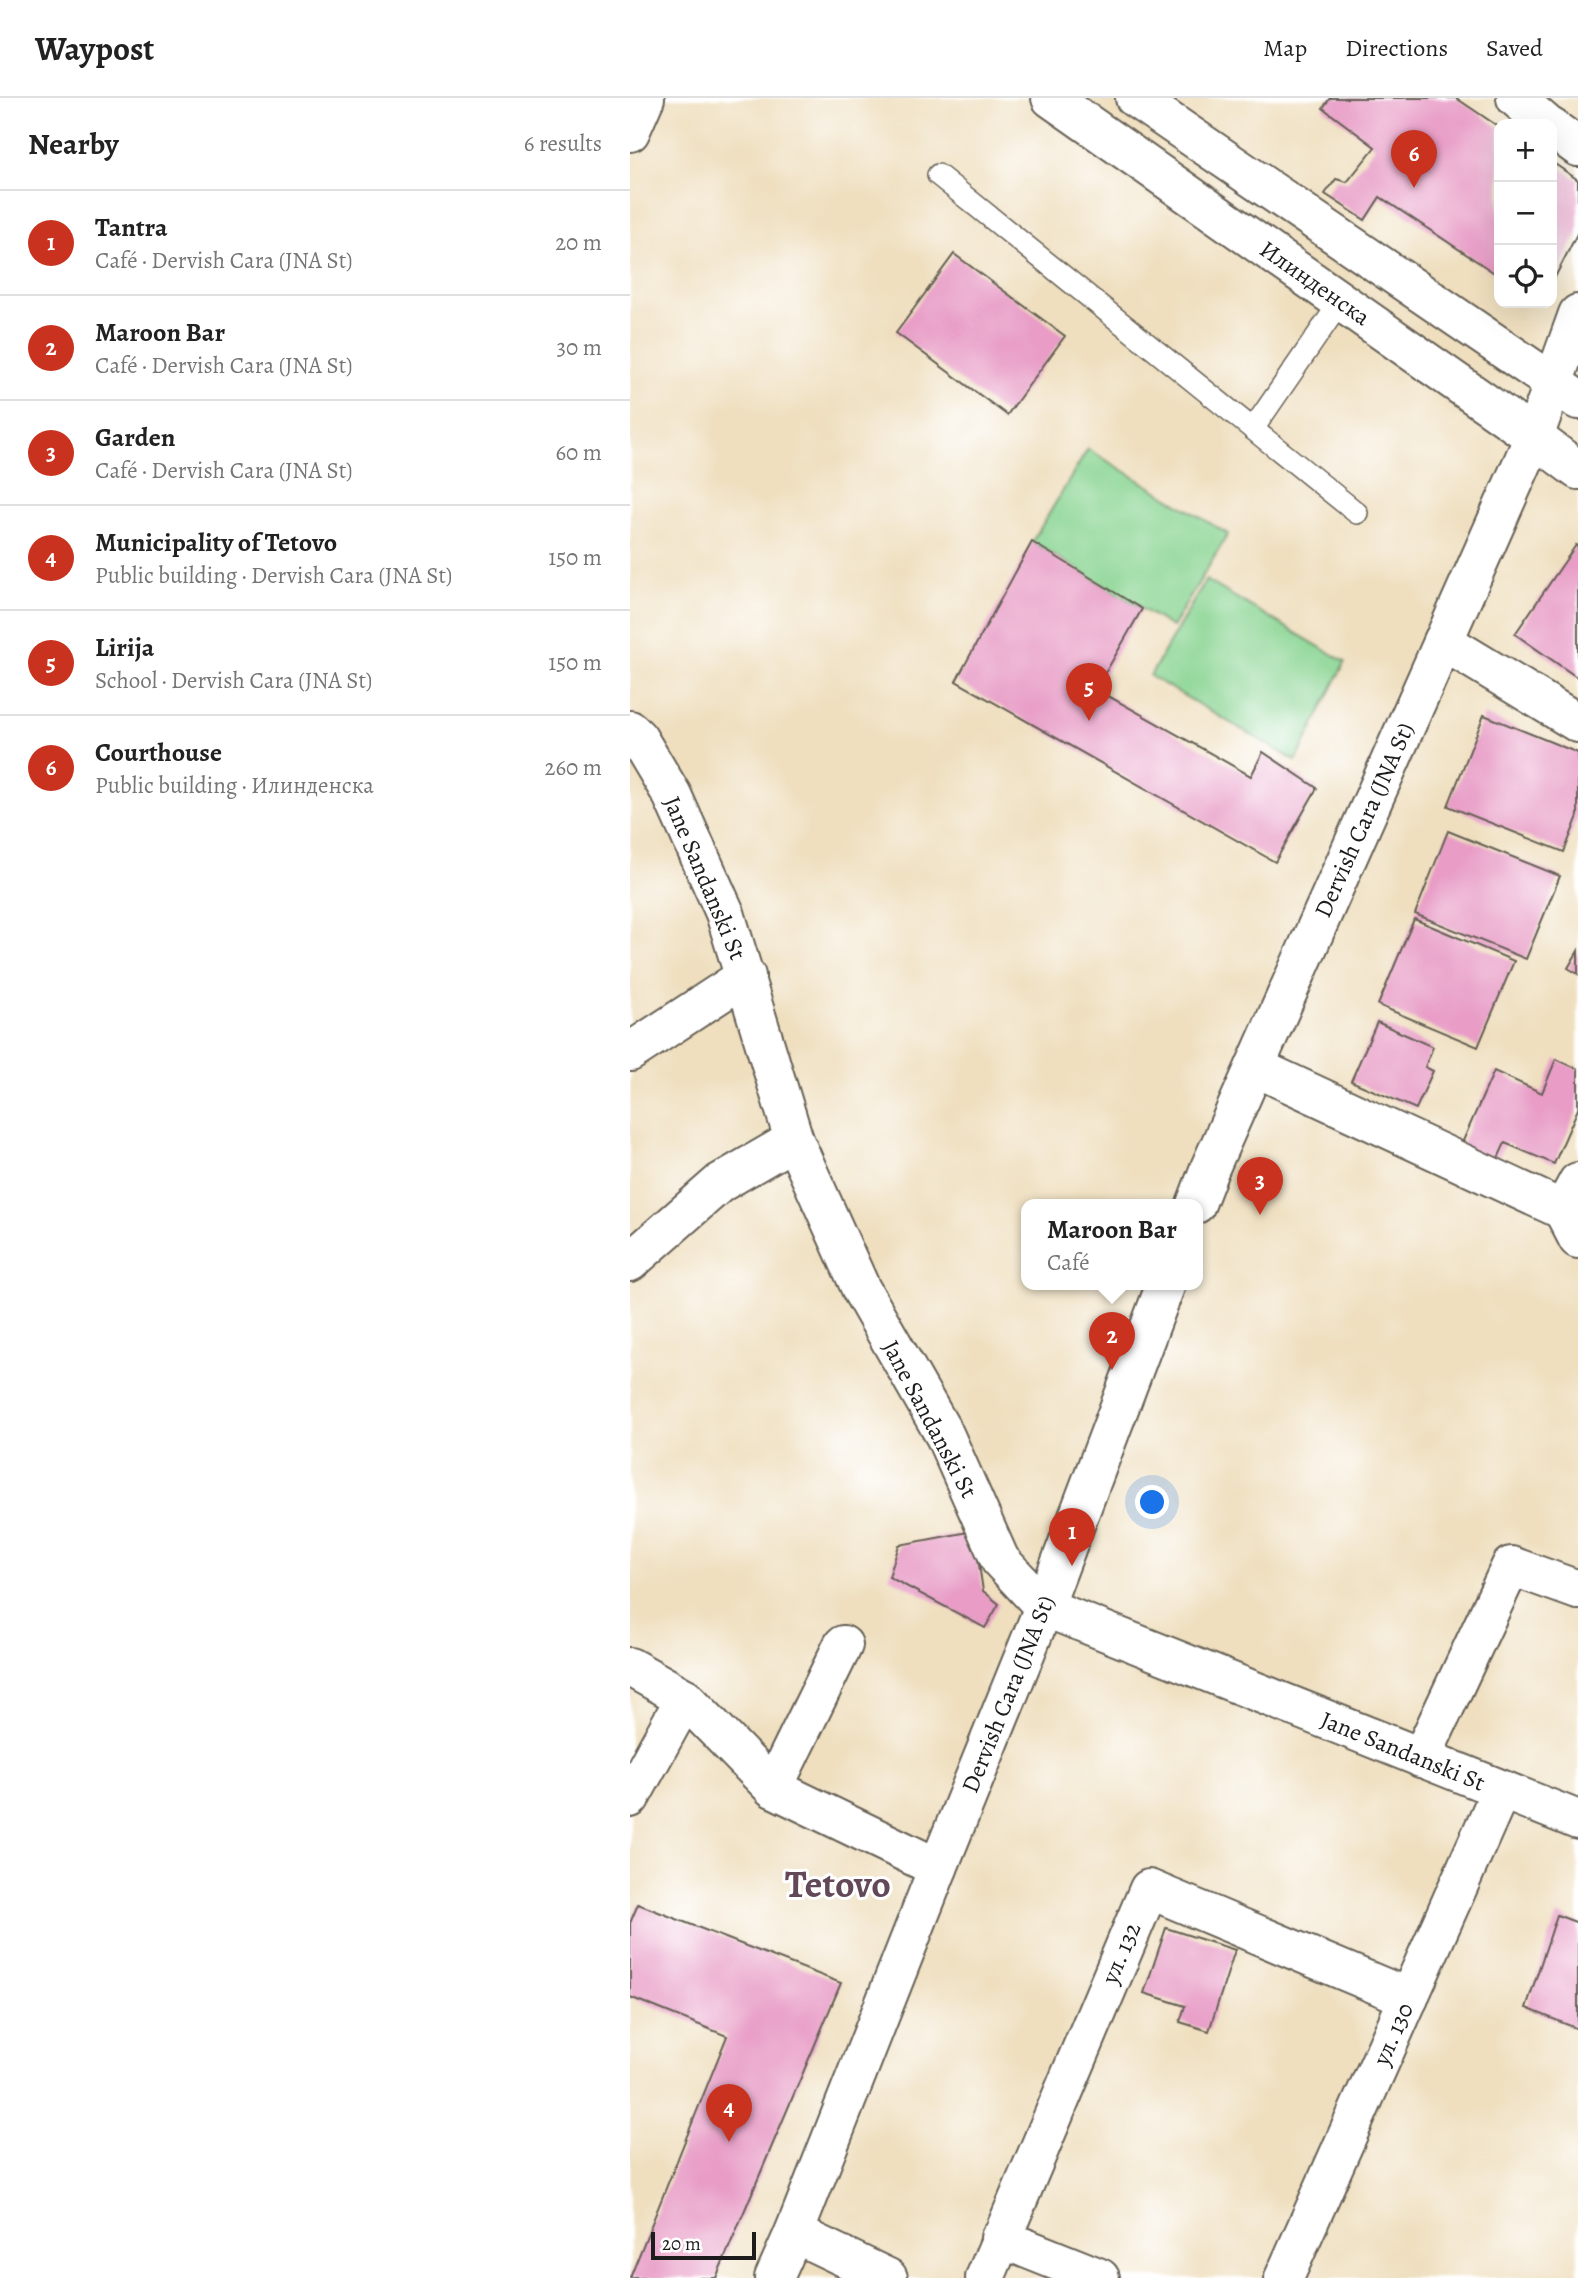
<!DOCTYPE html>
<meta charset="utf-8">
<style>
body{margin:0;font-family:Alegreya,serif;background:#f6f6f6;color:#222}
.controls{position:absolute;right:21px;top:21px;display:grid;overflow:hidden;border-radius:14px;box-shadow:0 7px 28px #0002}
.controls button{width:63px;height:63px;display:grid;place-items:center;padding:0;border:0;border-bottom:2px solid #e0e0e0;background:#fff;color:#222;font:35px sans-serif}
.scale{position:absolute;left:21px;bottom:18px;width:105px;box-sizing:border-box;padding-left:7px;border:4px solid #1c1c1c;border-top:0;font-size:19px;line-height:24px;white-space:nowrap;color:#1c1c1c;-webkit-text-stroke:5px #fff;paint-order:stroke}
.you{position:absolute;left:523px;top:1405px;width:24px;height:24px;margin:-18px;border:5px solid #fff;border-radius:50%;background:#1a73e8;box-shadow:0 0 0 10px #1a73e833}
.badge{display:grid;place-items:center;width:46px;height:46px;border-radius:50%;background:#c8321e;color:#fff;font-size:23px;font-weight:700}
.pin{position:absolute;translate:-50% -58px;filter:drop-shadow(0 2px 4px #0008)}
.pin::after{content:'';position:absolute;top:37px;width:24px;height:21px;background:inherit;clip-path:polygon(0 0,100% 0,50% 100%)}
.popup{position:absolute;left:391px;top:1101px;width:182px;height:91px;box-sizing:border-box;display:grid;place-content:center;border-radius:14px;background:#fff;filter:drop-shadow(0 2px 5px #0005);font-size:23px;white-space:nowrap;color:#767676}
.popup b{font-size:26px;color:#222}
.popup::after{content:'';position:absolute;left:50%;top:100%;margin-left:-14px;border:14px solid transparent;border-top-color:#fff}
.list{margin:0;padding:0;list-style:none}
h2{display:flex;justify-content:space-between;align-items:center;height:91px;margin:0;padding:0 28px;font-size:30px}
h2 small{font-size:23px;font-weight:400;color:#767676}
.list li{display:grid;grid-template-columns:46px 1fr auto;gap:21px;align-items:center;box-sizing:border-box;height:105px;padding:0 28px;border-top:2px solid #e0e0e0}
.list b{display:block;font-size:26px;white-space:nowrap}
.list p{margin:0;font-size:23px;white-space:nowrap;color:#767676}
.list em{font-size:23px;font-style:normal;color:#767676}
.icon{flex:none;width:38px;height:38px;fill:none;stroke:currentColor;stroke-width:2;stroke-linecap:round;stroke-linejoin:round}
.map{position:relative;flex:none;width:948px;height:2180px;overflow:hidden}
header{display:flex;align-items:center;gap:42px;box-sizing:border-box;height:98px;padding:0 35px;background:#fff;border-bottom:2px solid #e0e0e0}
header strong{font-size:33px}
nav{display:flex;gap:38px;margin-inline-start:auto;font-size:24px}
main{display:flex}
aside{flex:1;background:#fff}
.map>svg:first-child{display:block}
</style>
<header>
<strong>Waypost</strong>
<nav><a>Map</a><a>Directions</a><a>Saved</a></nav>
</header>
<main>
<aside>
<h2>Nearby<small>6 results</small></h2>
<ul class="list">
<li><span class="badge">1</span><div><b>Tantra</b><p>Café · Dervish Cara (JNA St)</p></div><em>20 m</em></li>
<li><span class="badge">2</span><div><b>Maroon Bar</b><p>Café · Dervish Cara (JNA St)</p></div><em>30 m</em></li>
<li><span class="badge">3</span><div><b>Garden</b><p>Café · Dervish Cara (JNA St)</p></div><em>60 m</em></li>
<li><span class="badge">4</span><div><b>Municipality of Tetovo</b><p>Public building · Dervish Cara (JNA St)</p></div><em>150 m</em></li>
<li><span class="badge">5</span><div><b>Lirija</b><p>School · Dervish Cara (JNA St)</p></div><em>150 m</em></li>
<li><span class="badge">6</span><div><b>Courthouse</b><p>Public building · Илинденска</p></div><em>260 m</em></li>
</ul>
</aside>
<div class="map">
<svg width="948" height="2180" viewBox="0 0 948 2180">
<rect width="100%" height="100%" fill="#fff"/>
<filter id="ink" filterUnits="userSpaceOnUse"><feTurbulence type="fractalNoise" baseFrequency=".0143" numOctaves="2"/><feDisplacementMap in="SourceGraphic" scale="14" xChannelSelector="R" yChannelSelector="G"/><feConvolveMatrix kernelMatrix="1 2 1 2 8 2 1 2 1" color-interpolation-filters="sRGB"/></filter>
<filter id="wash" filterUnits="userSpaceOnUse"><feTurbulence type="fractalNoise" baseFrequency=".00686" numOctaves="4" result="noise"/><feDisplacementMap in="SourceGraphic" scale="28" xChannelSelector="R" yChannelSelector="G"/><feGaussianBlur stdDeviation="1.57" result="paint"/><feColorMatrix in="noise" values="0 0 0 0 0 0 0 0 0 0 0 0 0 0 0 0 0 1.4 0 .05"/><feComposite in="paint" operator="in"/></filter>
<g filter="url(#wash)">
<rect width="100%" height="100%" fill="#efdfbf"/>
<g fill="#88d491" stroke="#527856" stroke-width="2">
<polygon points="458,351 598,436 542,529 402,444"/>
<polygon points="576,482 715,564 666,663 520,578"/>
</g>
<g id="blocks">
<g fill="#e89cc6">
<polygon points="700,0 826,0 869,29 869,178 750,99 735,122 695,96 706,81 717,84 745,49 693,10"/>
<polygon points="922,64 948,82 948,134 922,185"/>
<polygon points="324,156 435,238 377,317 266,235"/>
<polygon points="402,444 512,511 466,591 621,678 633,654 687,690 645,764 326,583"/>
<polygon points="946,447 948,449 948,580 885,536"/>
<polygon points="854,617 948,655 948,718 934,754 818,708"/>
<polygon points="818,733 930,778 896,861 785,816"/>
<polygon points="784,821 884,863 848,949 748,907"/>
<polygon points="948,853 948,876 938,870"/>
<polygon points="747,924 803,949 795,969 803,973 786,1011 721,983"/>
<polygon points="926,961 948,971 948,1011 924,1066 875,1045 864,1069 828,1054 864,973 912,995"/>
<polygon points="344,1433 353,1493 369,1506 355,1530 259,1479 269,1447"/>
<polygon points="8,1806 211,1885 86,2180 0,2180 97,1938 0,1899 0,1825"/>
<polygon points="927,1817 948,1825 948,1931 896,1910"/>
<polygon points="536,1830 605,1852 579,1933 550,1924 555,1908 514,1895"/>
</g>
</g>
</g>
<g filter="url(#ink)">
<use href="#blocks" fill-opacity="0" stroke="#666055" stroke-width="2"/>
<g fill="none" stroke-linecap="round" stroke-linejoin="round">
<g stroke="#666055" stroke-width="24">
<g id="lane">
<polyline points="308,77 727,415"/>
<polyline points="623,331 711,203"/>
</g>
</g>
<g stroke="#666055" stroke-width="42">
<g id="street">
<polyline points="886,0 916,26"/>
<polyline points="922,30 948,49"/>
<polyline points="813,543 948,625"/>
<polyline points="0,954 116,878"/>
<polyline points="625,969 933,1112"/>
<polyline points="948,1084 933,1112 948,1141"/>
<polyline points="0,1164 90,1085 164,1042"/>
<polyline points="0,1569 55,1600 143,1690 308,1770"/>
<polyline points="791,1660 881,1468 948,1492"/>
<polyline points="143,1690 213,1547"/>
<polyline points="0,1700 55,1600"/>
<polyline points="164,2135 258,2180"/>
<polyline points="370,2140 470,2180"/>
<polyline points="355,2180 519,1791 779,1900"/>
<polyline points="654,2180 871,1692"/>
</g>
</g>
<g stroke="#666055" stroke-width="42">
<g id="secondary">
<polyline points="421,0 904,339 948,372"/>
<polyline points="505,0 948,302"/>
<polyline points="0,34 15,0"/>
<polyline points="0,632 8,640 42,697 95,815 164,1042 231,1191 315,1338 370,1462 414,1509 948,1722"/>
<polyline points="566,1106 579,1072 904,339 948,216"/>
<polyline points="144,2180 164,2135 308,1770 414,1509 536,1186"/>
</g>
</g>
<use href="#lane" stroke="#fff" stroke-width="21"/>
<use href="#street" stroke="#fff" stroke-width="38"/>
<use href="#secondary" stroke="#fff" stroke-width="38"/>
</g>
</g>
<g text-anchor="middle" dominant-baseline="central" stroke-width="6" stroke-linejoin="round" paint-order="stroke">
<g font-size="24" fill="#1c1c1c" stroke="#fff">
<text transform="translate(685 185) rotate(35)">Илинденска</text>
<text transform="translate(734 722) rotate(-66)">Dervish Cara (JNA St)</text>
<text transform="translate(75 780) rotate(67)">Jane Sandanski St</text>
<text transform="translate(300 1321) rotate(62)">Jane Sandanski St</text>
<text transform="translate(378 1596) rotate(-68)">Dervish Cara (JNA St)</text>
<text transform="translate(773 1653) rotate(22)">Jane Sandanski St</text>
<text transform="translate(491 1855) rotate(-67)">ул. 132</text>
<text transform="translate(763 1936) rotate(-66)">ул. 130</text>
</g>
<g font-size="38" font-weight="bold" fill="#634958" stroke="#fff">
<text x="208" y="1786">Tetovo</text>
</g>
</g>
</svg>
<div class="controls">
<button>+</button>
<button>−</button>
<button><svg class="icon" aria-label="locate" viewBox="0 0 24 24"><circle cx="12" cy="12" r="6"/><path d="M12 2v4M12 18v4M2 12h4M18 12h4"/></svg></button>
</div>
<div class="scale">20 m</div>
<div class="you"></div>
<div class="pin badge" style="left:442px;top:1468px">1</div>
<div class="pin badge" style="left:482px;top:1272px">2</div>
<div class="popup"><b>Maroon Bar</b>Café</div>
<div class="pin badge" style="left:630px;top:1117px">3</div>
<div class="pin badge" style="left:99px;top:2044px">4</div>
<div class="pin badge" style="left:459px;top:623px">5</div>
<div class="pin badge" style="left:784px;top:90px">6</div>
</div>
</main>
